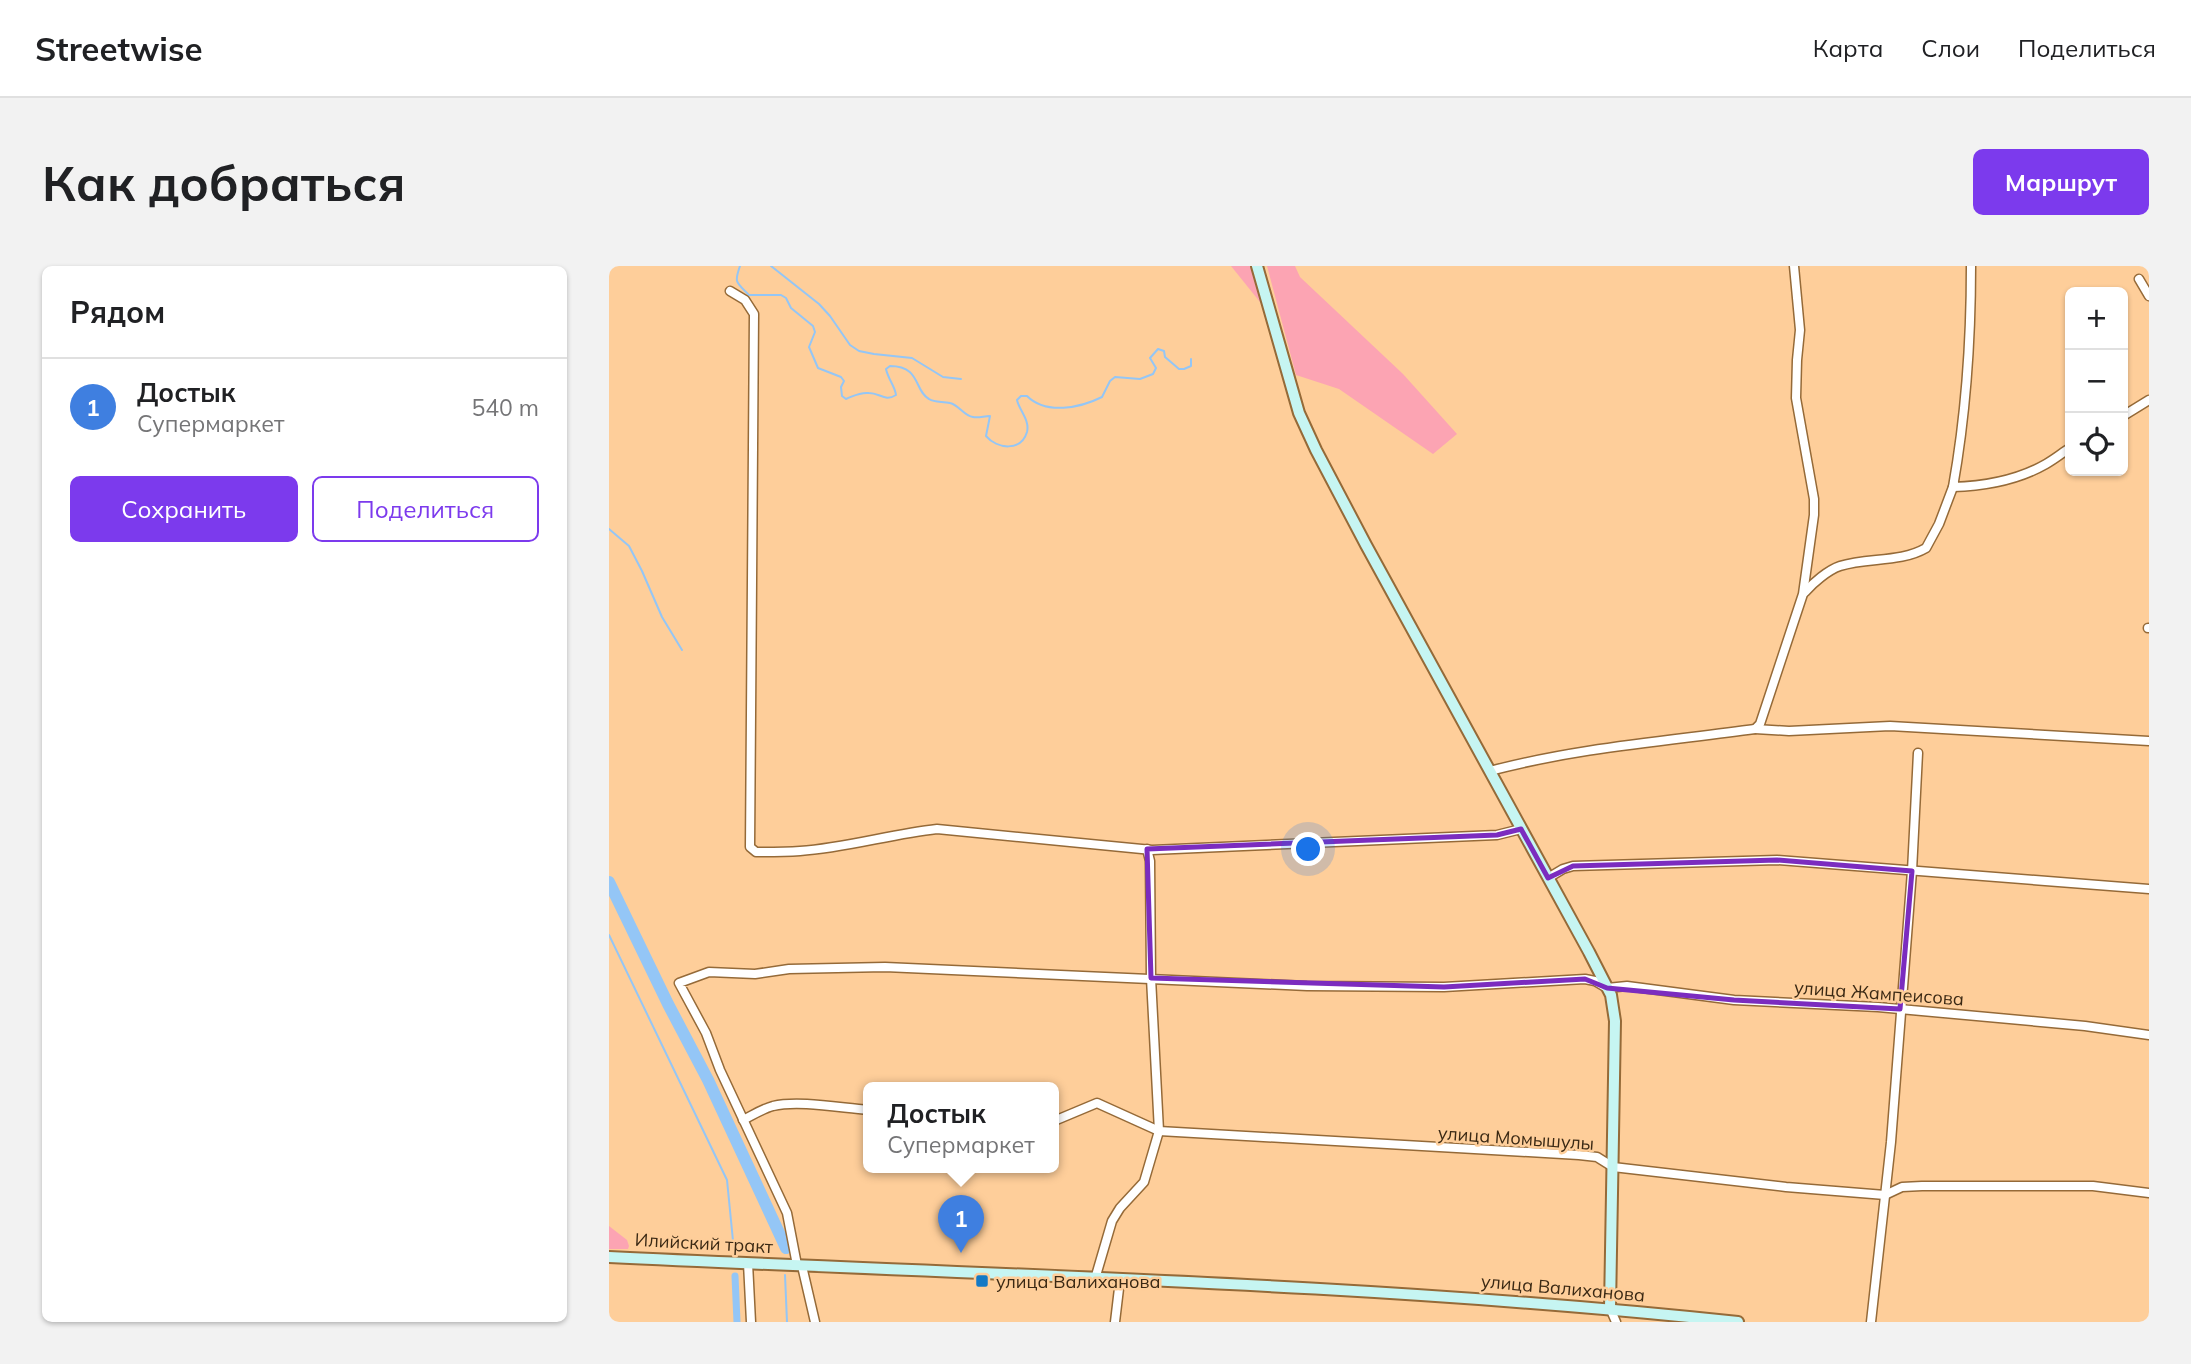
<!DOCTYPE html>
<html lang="ru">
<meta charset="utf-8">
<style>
body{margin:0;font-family:Mulish,sans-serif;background:#f2f2f2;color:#202124}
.controls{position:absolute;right:21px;top:21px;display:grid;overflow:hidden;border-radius:10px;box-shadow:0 2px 5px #0004}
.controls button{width:63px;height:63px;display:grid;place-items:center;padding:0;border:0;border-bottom:2px solid #e0e0e0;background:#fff;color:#202124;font:35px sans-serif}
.you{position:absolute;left:700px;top:584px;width:24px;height:24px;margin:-18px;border:5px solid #fff;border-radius:50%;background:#1a73e8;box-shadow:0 0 0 10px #1a73e833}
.badge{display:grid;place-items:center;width:46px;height:46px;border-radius:50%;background:#7c3aed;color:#fff;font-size:23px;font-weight:700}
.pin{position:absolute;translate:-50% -58px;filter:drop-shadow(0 2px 4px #0008)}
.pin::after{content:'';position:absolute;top:37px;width:24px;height:21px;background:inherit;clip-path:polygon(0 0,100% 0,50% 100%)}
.popup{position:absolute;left:254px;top:816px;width:196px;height:91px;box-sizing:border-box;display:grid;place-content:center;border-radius:10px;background:#fff;filter:drop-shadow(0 2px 5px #0005);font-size:23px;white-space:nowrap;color:#757577}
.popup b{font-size:26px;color:#202124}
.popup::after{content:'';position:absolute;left:50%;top:100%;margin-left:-14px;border:14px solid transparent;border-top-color:#fff}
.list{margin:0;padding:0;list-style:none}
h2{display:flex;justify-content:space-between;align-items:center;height:91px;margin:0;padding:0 28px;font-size:30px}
h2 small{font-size:23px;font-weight:400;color:#757577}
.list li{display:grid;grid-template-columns:46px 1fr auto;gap:21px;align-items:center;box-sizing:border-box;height:98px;padding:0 28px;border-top:2px solid #e0e0e0}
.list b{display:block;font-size:26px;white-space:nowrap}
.list p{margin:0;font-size:23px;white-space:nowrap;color:#757577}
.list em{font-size:23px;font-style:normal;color:#757577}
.actions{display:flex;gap:14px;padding:21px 28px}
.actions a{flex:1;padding:16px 0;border:2px solid #7c3aed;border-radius:10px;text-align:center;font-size:24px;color:#7c3aed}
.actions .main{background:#7c3aed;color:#fff}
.icon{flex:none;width:38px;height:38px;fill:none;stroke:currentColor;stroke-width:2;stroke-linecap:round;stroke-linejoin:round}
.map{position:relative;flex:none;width:1540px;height:1056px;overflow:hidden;border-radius:10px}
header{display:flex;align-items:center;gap:42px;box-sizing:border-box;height:98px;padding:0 35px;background:#fff;border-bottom:2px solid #e0e0e0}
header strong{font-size:33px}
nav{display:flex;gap:38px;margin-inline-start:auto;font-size:24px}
.intro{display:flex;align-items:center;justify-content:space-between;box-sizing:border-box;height:168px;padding:0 42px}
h1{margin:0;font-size:49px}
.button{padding:18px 32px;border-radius:10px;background:#7c3aed;color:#fff;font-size:24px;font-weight:700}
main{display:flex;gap:42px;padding:0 42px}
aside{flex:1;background:#fff;border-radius:10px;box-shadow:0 2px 5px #0004}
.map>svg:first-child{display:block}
</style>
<header>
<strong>Streetwise</strong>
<nav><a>Карта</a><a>Слои</a><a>Поделиться</a></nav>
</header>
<div class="intro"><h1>Как добраться</h1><a class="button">Маршрут</a></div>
<main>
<aside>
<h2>Рядом<small></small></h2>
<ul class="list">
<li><span class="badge" style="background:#3f7fe0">1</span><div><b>Достык</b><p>Супермаркет</p></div><em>540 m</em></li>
</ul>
<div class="actions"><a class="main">Сохранить</a><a>Поделиться</a></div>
</aside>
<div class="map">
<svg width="1540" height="1056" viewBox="0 0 1540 1056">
<rect width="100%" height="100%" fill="#fece9a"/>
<g fill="#fca4b3">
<polygon points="622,0 648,0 663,51"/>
<polygon points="658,0 686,0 691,11 794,108 848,168 824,188 730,123 687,109"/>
<polygon points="0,960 18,974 20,980 19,983 0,983"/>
</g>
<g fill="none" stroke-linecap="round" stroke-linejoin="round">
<g stroke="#94c6f6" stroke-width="2">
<path d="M131 0C125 17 127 16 140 29H172L177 32 182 42 204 60 206 66 200 81 209 102 232 111 235 115 232 121 233 130 237 133C245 130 250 126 260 127 271 127 276 136 287 129 286 120 279 113 277 103L281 100C312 100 305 125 320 133 326 137 334 135 341 137 350 139 355 150 364 151 370 152 375 150 381 150L377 170C388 183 412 186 418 166 421 154 410 144 408 134L412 130H418C437 149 471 142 493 131L501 115 506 111 531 113 544 108 547 102 541 92 549 83 555 85 556 91 570 103H575L582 100V93"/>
<polyline points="162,0 210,38 221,50 241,79 250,85 265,88 303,92 334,111 352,113"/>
<polyline points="0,263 20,280 33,305 53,351 73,384"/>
<polyline points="0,669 118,914 125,985"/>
<polyline points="176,1009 178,1056"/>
</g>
<polyline stroke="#94c6f6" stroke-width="7" points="126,1010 128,1056"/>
<polyline stroke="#94c6f6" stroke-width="12" points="0,616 59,738 99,814 177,982"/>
<g stroke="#956a38" stroke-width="11">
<g id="street">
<path d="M1362 0C1362 74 1357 148 1344 221 1376 220 1409 214 1437 198 1446 193 1453 187 1461 182"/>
<polyline points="1530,13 1540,30"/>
<path d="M121 25 136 34 145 48 141 581 147 586C161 586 176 586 191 585 237 582 282 568 328 563L543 584 888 569 912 563"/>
<polyline points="1514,150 1540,134"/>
<path d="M1196 326C1204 317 1219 304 1231 300 1259 291 1291 297 1317 282L1330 258 1344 221"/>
<polyline points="1539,362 1540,362"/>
<polyline points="1146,463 1180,465 1281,460 1540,475"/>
<path d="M881 505C967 482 1058 475 1146 463L1151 458 1194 328 1205 249V233L1187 132 1188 94 1191 64 1185 0"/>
<polyline points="939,612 954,603 964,600 1168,594 1540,623"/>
<path d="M134 854C144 849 153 843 164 840 190 834 232 842 259 844"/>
<polyline points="445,855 488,837 550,865 970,889 988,891 1004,901 1177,921 1276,929 1293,921 1313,920 1484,920 1540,927"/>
<polyline points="139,997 142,1056"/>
<polyline points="188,999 178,947 111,804 97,767 70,717 100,706 146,708 180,703 276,701 698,720 835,721 976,713 986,715 998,722 1018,720 1125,734 1269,741 1476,760 1540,769"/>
<polyline points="193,1000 206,1056"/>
<polyline points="486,1013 503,955 511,942 535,916 550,865 542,712 541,595 538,583"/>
<polyline points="1001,1042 1007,1056"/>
<polyline points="506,1056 511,1014"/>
<polyline points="1262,1056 1282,876 1303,605 1309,487"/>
</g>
</g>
<g stroke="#956a38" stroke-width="14">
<g id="secondary">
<polyline points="648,0 690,147 707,184 757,279 980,686 1002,729 1006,755 1001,1042"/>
<path d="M0 991C376 1009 754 1016 1129 1056"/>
</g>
</g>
<use href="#street" stroke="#fff" stroke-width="8"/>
<use href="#secondary" stroke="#c6f5f2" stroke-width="10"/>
</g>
<path fill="none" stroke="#7b2cbf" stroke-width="5" stroke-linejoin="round" d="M912 563 939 612 964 600 1168 594 1303 605 1291 743 1125 734 998 722 976 713 835 721 542 712 538 583 888 569Z"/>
<rect fill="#1479c5" stroke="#fece9a" stroke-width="2.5" x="366" y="1008" width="14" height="14" rx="3.5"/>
<g text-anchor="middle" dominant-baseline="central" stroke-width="5" stroke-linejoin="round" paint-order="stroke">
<g font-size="18" fill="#3b2914" stroke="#fece9a">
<text transform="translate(1270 727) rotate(4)">улица Жампеисова</text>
<text transform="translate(907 872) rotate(4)">улица Момышулы</text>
<text transform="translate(95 977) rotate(3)">Илийский тракт</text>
<text transform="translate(954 1022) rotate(5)">улица Валиханова</text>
</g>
<g font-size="18" fill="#3b2914" stroke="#fece9a" text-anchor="start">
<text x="387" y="1015">улица Валиханова</text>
</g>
</g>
</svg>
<div class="controls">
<button>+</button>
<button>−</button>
<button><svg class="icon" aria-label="locate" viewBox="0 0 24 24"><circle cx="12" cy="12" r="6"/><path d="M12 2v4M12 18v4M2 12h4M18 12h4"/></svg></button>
</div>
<div class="you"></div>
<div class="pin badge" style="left:352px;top:987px;background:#3f7fe0">1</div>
<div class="popup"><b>Достык</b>Супермаркет</div>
</div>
</main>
